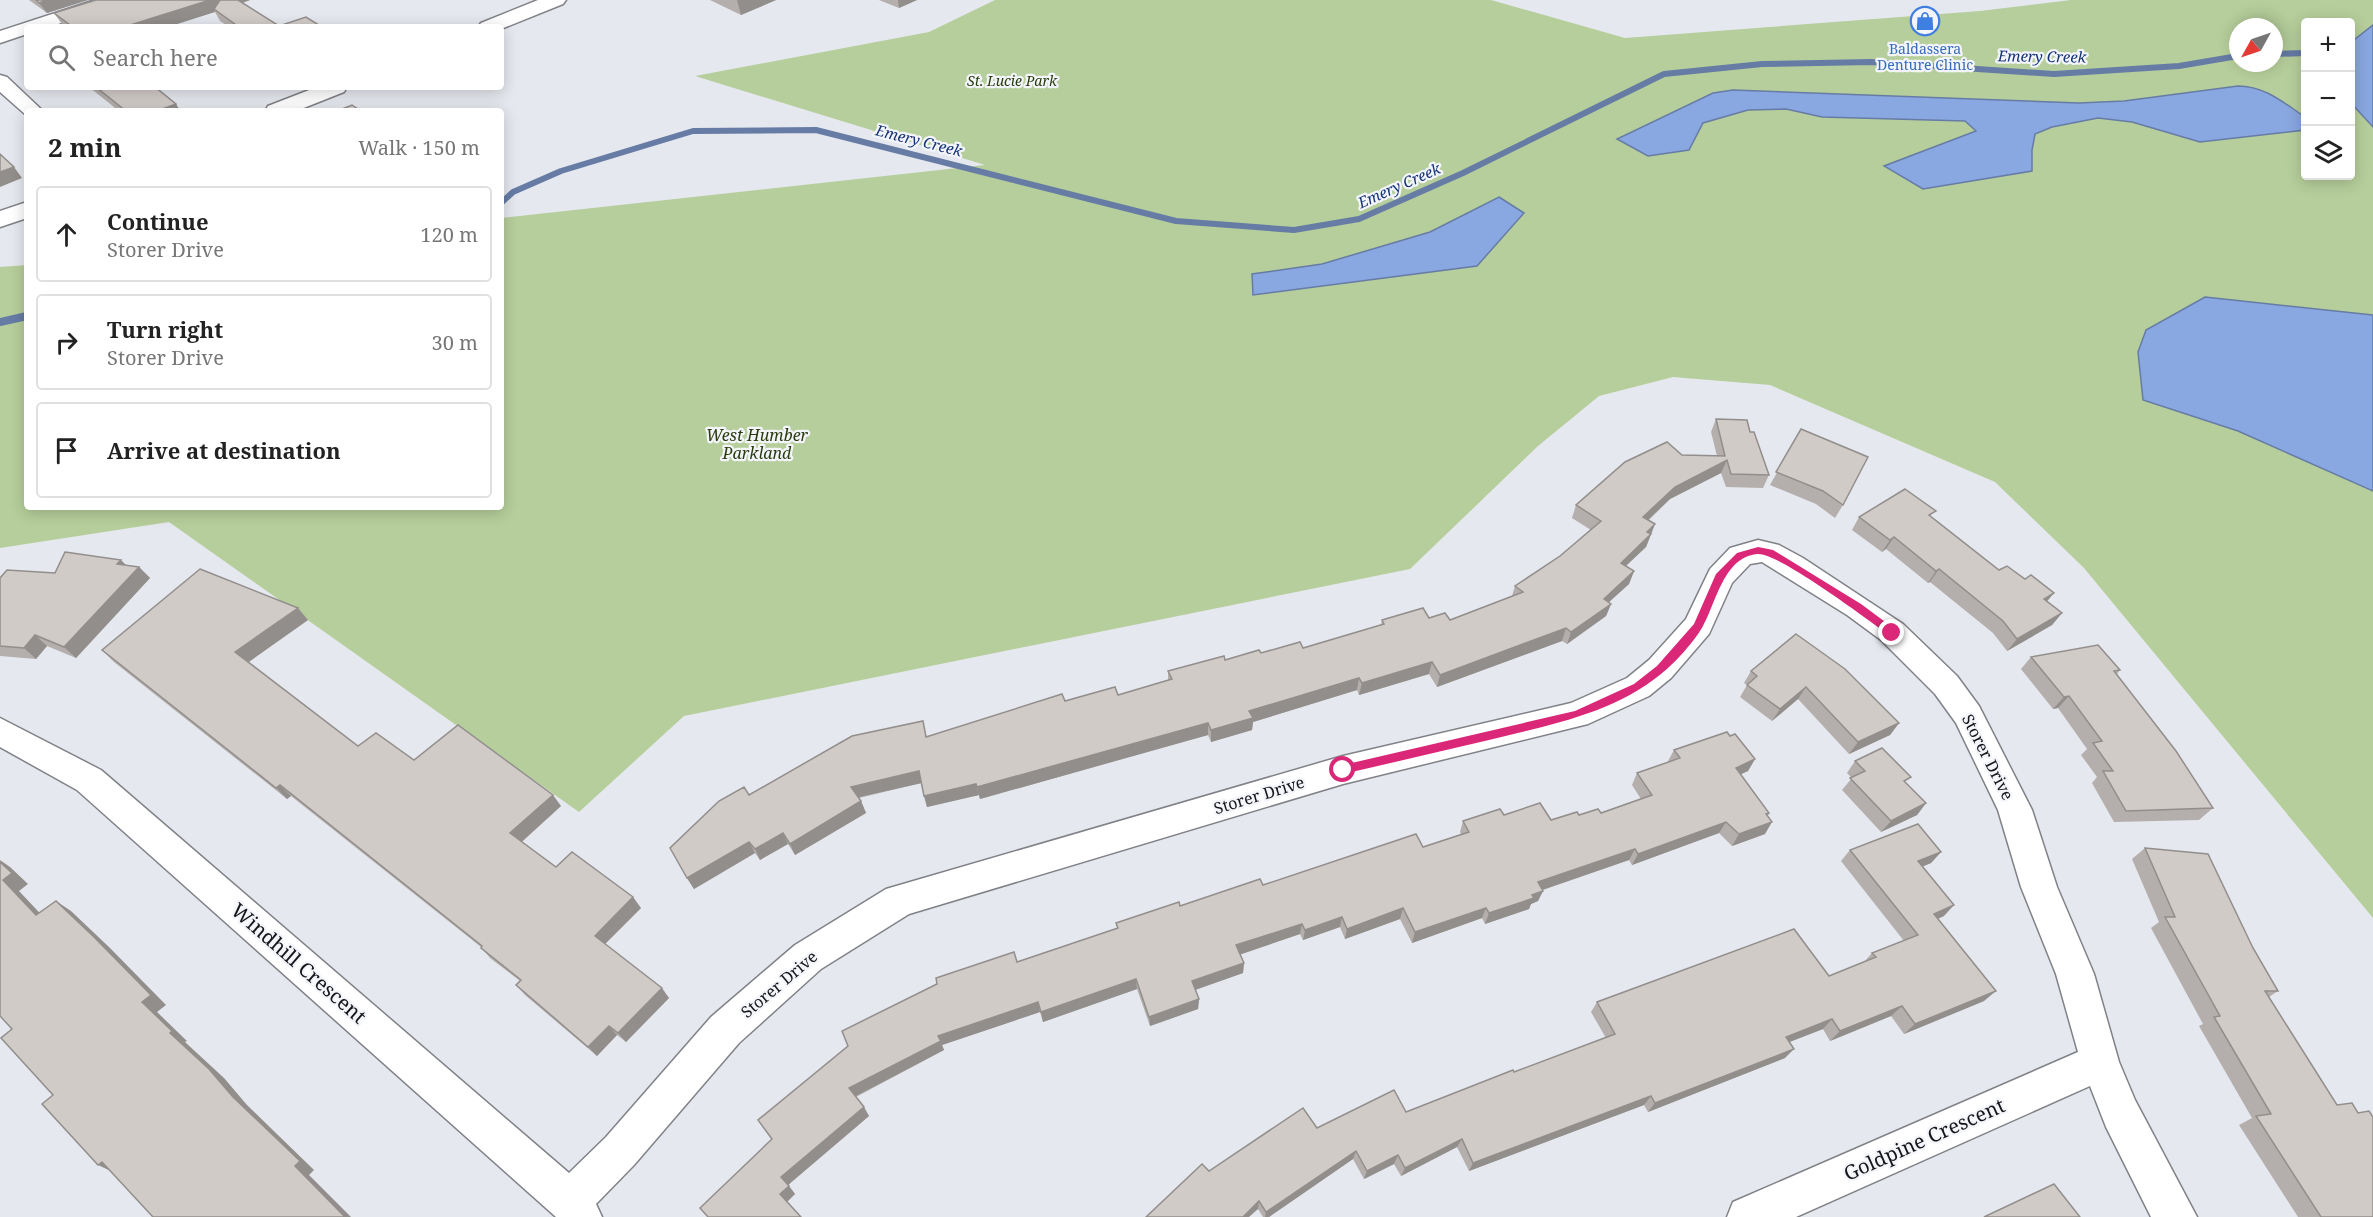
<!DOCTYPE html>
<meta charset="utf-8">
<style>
body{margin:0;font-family:"Noto Serif",serif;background:#f2f2f2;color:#222}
.controls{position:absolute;right:18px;top:18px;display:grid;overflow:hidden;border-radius:6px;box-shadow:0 3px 15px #0003}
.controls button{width:54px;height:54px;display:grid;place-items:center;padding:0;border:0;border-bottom:2px solid #e0e0e0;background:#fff;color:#222;font:30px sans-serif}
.compass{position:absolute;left:2229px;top:18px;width:54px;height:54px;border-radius:50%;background:#fff;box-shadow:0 3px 15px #0003;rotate:230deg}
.stop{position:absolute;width:18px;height:18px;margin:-14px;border:4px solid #db2777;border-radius:50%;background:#fff}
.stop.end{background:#db2777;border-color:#fff;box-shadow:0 2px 6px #0008}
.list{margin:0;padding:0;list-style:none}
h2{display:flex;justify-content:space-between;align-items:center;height:78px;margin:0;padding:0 24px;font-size:26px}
h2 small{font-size:20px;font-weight:400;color:#767676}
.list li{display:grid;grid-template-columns:39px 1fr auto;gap:18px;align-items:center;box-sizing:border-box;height:96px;margin:0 12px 12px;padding:0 12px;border:2px solid #e0e0e0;border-radius:6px}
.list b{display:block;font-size:22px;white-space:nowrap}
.list p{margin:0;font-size:20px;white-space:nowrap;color:#767676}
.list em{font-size:20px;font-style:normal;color:#767676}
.icon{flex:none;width:33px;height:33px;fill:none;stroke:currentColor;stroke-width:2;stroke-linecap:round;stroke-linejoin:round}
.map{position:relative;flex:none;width:2373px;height:1217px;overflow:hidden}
.search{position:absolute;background:#fff;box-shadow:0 3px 15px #0003;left:24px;top:24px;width:480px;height:66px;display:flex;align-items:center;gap:15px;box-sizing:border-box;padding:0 21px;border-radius:6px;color:#767676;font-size:22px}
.panel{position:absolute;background:#fff;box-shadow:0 3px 15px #0003;left:24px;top:108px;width:480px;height:402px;border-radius:6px}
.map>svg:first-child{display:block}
</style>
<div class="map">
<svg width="2373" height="1217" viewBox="0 0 2373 1217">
<rect width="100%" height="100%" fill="#e5e8ee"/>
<path fill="#b6ce9b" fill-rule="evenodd" d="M995 0H1491L1625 38 1980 11 2071 0H2373V918L2084 568 1995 482 1770 385 1673 377 1599 396 1538 446 1410 569 684 716 579 812 169 522 0 548V267L27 265V507H501V218L985 165 695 76 929 32ZM2306 22H2350V176H2306ZM2238 27H2274V63H2238Z"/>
<g fill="#89a7e1" stroke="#667ca5" stroke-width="1.5">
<polygon points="2373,25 2373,127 2351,103 2354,62 2350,43"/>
<path d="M2238 86C2265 86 2284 103 2305 117V130L2200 142 2132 122 2098 118 2052 127 2035 134 2032 150V171L1923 189 1884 166 1976 131 1965 121 1822 117 1786 109 1748 110 1703 123 1689 150 1648 156 1617 139 1713 93 1733 90 2079 103 2124 101Z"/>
<polygon points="1499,197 1524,213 1477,266 1253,295 1252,274 1322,264 1430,232"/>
<polygon points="2205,297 2373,315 2373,491 2238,431 2143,400 2138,352 2146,330"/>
</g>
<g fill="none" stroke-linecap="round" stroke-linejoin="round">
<g stroke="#667ca5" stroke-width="6">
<polyline points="2274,54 2306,53"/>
<polyline points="501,203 513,192 561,171 693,131 816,130 1176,221 1294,230 1359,219 1463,173 1664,74 1762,64 1871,62 2054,74 2179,66 2238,56"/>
</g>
<polyline stroke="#667ca5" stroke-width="8" points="0,322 27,316"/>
<g stroke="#808288" stroke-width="3">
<g id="street">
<polygon points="95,0 122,0 119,4 49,27 27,27 27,34 0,43 0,31"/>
<polygon points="0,75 7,77 43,111 27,111 26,115 0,92"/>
<polygon points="1758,540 1779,545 1803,558 1903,624 1957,676 1979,706 2032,810 2057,887 2094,974 2119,1062 2135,1100 2197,1217 2151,1217 2106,1127 2090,1086 1796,1217 1727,1217 1733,1202 2078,1052 2056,974 2021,887 1998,810 1956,723 1935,694 1881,640 1847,615 1762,562 1750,564 1732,583 1709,634 1671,678 1649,696 1588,724 1343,784 909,914 821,969 739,1043 634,1165 596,1204 602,1217 556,1217 77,790 0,747 0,718 101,770 569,1173 606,1137 711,1017 795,945 886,889 1343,756 1571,703 1627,678 1649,660 1686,619 1710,569 1730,548"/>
</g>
</g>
<g stroke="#808288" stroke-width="3">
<g id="secondary">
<polygon points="538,0 566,0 563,4 501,29 478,27 481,23"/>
<polygon points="317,87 347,87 344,92 296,111 265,111 268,106"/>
<polygon points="27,202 27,218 0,227 0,211"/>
</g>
</g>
<use href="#street" fill="#fff" fill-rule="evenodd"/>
<use href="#secondary" fill="#fff" fill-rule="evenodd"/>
</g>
<g fill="#b4afac">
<polygon points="29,0 88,0 47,13"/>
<polygon points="96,0 250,0 243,3 279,26 322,27 229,27 220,21 215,12 64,27 54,13"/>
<polygon points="710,0 776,0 741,15"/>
<polygon points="879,0 917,0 899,8"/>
<polygon points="89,87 155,87 176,104 180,111 119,111"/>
<polygon points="1716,419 1750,432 1769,475 1763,488 1726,487 1721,473 1670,499 1649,520 1655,524 1646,547 1626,566 1634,571 1629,584 1609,602 1611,604 1606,616 1567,644 1562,641 1437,687 1429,674 1359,695 1357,690 1253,722 1252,730 1211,742 1208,735 980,799 979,795 927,807 921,783 859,798 861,801 866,813 795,855 788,844 760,860 755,853 694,889 687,878 749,795 927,736 1065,701 1118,695 1168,680 1168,671 1261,653 1303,648 1381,625 1382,620 1429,618 1450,620 1512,596 1515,586 1560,556 1591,530 1572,518 1576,505 1682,455 1717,456 1711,432"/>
<polygon points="1801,429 1843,505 1835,518 1816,504 1770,485"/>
<polygon points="1859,517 1932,517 1999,570 2047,601 2062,613 2052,625 2007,651 1993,633 1930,582 1928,583 1886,549 1882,552 1852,530"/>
<polygon points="127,565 139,567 150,578 76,658 47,646 36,659 0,656 0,578"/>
<polygon points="308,620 248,662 358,746 414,760 561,806 522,842 556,867 641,908 605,944 669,998 626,1042 617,1035 597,1056 525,995 516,985 520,981 490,958 481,947 291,796 287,799 114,662 102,650"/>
<polygon points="1796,634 1899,723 1890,735 1849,754 1798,699 1772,721 1740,697 1747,685 1744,683 1751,671"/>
<polygon points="2031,657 2120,670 2117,674 2213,808 2199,820 2114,822 2092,783 2097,777 2081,755 2087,749 2058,708 2053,709 2021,669"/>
<polygon points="1730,736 1755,759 1748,771 1740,774 1769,813 1768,816 1765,834 1732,846 1719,833 1632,865 1629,860 1543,890 1538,901 1531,904 1529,909 1485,924 1482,918 1412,943 1400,919 1345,939 1340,927 1303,940 1300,934 1240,954 1244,963 1243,973 1195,990 1199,999 1198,1009 1150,1026 1137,989 1043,1022 1040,1012 942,1045 944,1050 856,1097 869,1116 788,1185 795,1194 787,1201 708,1217 1017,962 1117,928 1116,923 1180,906 1263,885 1423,847 1461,834 1460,832 1463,821 1504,815 1551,820 1579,815 1601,813 1641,799 1632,785 1637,773 1668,762 1668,761 1674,750"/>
<polygon points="1855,761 1906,783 1926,803 1917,815 1881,832 1842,790 1852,778 1847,773"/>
<polygon points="2145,848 2253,948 2278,991 2269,997 2373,1217 2298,1217 2239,1125 2252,1118 2199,1026 2203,1024 2151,928 2159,922 2132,859"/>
<polygon points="1850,850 1941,852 1931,863 1922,867 1944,916 1938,919 1984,1001 1904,1034 1891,1016 1830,1041 1823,1029 1789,1042 1785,1058 1648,1112 1644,1105 1469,1171 1457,1147 1401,1176 1394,1164 1364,1179 1353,1159 1269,1217 1263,1217 1258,1209 1209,1171 1317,1128 1406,1112 1606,1038 1591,1012 1597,1002 1829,976 1864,962 1872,953 1904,941 1841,861"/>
</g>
<g fill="#928e8c">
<polygon points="47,0 88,0 47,13 39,3"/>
<polygon points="210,0 225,0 214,9 215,12 168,27 124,27"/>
<polygon points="232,0 250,0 235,5"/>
<polygon points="737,0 776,0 741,15"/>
<polygon points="898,0 917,0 899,8"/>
<polygon points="176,104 180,111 157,111"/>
<polygon points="14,167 22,178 0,187 0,172"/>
<polygon points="1727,460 1721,473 1670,499 1638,529 1643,517 1675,487"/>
<polygon points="1655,524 1646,547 1616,575 1621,563 1647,532"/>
<polygon points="1894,537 1886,549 1882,552 1890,540"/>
<polygon points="121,560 132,571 117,564"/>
<polygon points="139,567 150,578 76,658 64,647"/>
<polygon points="1939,569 1930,582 1928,583 1936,571"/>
<polygon points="1634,571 1629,584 1599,611 1604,599"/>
<polygon points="2054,593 2044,605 2044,599"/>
<polygon points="1611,604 1606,616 1567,644 1571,632"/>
<polygon points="298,608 308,620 246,664 235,652"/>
<polygon points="2062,613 2052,625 2007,651 2017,639"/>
<polygon points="1566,628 1562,641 1437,687 1440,675"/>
<polygon points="35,635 47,646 36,659 24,648"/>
<polygon points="1432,662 1429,674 1359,695 1362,683"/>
<polygon points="1359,678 1357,690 1253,722 1252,730 1211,742 1211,730 1249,711"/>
<polygon points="1806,687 1798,699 1772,721 1780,709"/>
<polygon points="2069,696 2058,708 2053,709 2064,697"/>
<polygon points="1208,723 1208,735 980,799 977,787"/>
<polygon points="1899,723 1890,735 1849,754 1858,742"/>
<polygon points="1755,759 1748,771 1729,780 1736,768"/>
<polygon points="919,771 922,783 855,798 851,787"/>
<polygon points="976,784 979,795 927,807 924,796"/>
<polygon points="280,785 291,796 287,799 276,788"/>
<polygon points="553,795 561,806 519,844 510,833"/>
<polygon points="861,801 866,813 795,855 790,844"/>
<polygon points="1926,803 1917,815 1881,832 1891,821"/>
<polygon points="1726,822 1719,833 1632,865 1638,854"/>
<polygon points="1772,822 1765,834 1732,846 1739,834"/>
<polygon points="783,833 788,844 760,860 755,849"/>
<polygon points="749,842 755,853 694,889 687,878"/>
<polygon points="1635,849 1629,860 1533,893 1538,882"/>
<polygon points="1941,852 1931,863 1908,872 1918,861"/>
<polygon points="0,860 10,867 28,884 19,891 52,926 36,915 3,880"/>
<polygon points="1543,891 1538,901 1531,904 1529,909 1485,924 1489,913"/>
<polygon points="633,897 641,908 603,946 595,936"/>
<polygon points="56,901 71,911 110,948 166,1005 157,1012 187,1041 185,1042 224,1078 247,1105 314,1170 309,1175 351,1217 345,1217 295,1166 233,1097 170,1033 142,1002"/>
<polygon points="1954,905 1944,916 1924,924 1934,914"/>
<polygon points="1403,908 1400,919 1345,939 1347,929"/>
<polygon points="1486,908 1482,918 1412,943 1415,932"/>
<polygon points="1342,917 1340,927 1303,940 1305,930"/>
<polygon points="1302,924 1300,934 1236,956 1236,945"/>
<polygon points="1244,963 1243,973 1192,991 1192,981"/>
<polygon points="1136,979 1137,989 1043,1022 1041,1012"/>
<polygon points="662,988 669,998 626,1042 618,1033"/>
<polygon points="1996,991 1984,1001 1904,1034 1915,1024"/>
<polygon points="1199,999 1198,1009 1150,1026 1149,1017"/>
<polygon points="1038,1002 1040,1012 942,1045 944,1050 854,1097 849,1088 938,1036"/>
<polygon points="1902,1006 1891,1016 1830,1041 1840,1031"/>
<polygon points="1832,1019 1823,1029 1777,1047 1786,1037"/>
<polygon points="609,1026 617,1035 597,1056 588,1047"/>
<polygon points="1794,1049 1785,1058 1648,1112 1655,1103"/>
<polygon points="1651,1096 1644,1105 1469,1171 1473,1163"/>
<polygon points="864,1107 869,1116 788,1185 781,1177"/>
<polygon points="1462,1139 1457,1147 1401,1176 1405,1168"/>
<polygon points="1356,1151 1353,1159 1269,1217 1265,1217 1266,1212"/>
<polygon points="1398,1155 1394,1164 1364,1179 1367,1171"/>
<polygon points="102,1162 115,1173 98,1165"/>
<polygon points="789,1186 795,1194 787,1202 780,1194"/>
<polygon points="1259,1201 1258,1209 1249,1217 1243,1217"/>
</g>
<g fill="#d1cbc8" stroke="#928e8c" stroke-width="1.5">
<polygon points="36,0 47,0 39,3"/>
<polygon points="96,0 210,0 124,27 63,27 70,25 54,13"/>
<polygon points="220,0 238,0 279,26 306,17 322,27 239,27 214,9"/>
<polygon points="96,87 155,87 176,104 157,111 126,111"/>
<polygon points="352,105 361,111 337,111"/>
<polygon points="0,154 14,167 0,172"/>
<polygon points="1716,419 1747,420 1750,432 1754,432 1769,475 1731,474 1727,460 1675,487 1643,517 1655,524 1647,532 1651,534 1621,563 1634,571 1604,599 1611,604 1571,632 1566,628 1440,675 1432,662 1362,683 1359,678 1249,711 1253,718 1211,730 1208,723 977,787 976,784 924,796 919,771 851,787 861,801 790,844 783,833 755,849 749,842 687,878 670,848 719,801 744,787 749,795 852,736 923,721 926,737 1062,694 1065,701 1115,687 1118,695 1172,679 1168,671 1224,656 1225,660 1259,650 1261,653 1300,642 1303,648 1384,624 1382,620 1423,608 1429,618 1445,613 1450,620 1523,592 1515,586 1560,556 1601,521 1576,505 1625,462 1667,442 1682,455 1725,456"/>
<polygon points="1801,429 1868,457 1843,505 1823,491 1776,472"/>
<polygon points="1905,489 1936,511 1929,515 1999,570 2007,566 2025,579 2031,575 2054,593 2044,599 2062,613 2017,639 2003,621 1939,569 1936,571 1894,537 1890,540 1859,517"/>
<polygon points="65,552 121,560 117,564 139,567 64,647 35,635 24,648 0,646 0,578 7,570 55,573"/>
<polygon points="200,569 298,608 235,652 358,746 376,733 414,760 458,725 553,795 510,833 556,867 572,852 633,897 595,936 662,988 618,1033 609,1026 588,1047 516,985 521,980 481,948 482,946 280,785 276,788 102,650"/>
<polygon points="1796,634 1845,669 1899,723 1858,742 1806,687 1780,709 1747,685 1757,676 1751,671"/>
<polygon points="2098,645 2120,670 2114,671 2176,751 2213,808 2126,811 2103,771 2113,771 2093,743 2102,741 2069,696 2064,697 2031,657"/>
<polygon points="1727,732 1730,736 1735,734 1755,759 1736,768 1769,813 1766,814 1772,822 1739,834 1726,822 1638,854 1635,849 1538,882 1543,891 1532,895 1534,898 1489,913 1486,908 1415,932 1403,908 1347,929 1342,917 1305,930 1302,924 1236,945 1244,963 1192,981 1199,999 1149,1017 1136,979 1041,1012 1038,1002 938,1036 941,1041 849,1088 864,1107 781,1177 789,1186 780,1194 801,1217 708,1217 700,1208 772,1139 758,1120 848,1046 842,1031 937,984 936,978 1014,952 1017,962 1118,928 1116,923 1179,902 1180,906 1260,879 1263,885 1416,834 1423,847 1469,832 1463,821 1500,809 1504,815 1540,803 1551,820 1577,812 1579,815 1598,809 1601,813 1652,795 1637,773 1680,758 1674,750"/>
<polygon points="1882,748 1911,777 1904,781 1926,803 1891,821 1850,778 1865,771 1855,761"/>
<polygon points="1918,824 1941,852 1918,861 1954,905 1934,914 1996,991 1915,1024 1902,1006 1840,1031 1832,1019 1786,1037 1794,1049 1655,1103 1651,1096 1473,1163 1462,1139 1405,1168 1398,1155 1367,1171 1356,1151 1266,1212 1259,1201 1243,1217 1146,1217 1202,1164 1209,1171 1303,1108 1317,1128 1394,1090 1406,1112 1513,1070 1514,1072 1615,1034 1597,1002 1794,929 1829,976 1876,957 1872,953 1918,935 1850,850"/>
<polygon points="2145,848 2208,854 2253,948 2278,991 2265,991 2337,1105 2352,1103 2358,1113 2369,1111 2373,1117 2373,1217 2321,1217 2256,1116 2271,1114 2214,1017 2220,1016 2165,917 2175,917"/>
<polygon points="0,862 12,873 3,880 36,915 56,901 94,937 151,995 142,1002 172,1031 170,1033 209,1069 233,1097 300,1161 295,1166 345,1217 153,1217 102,1162 98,1165 42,1104 53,1095 1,1038 12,1029 0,1016"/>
<polygon points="2054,1184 2080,1217 1984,1217"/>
</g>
<path fill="#db2777" d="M1758 547 1773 550 1861 604 1896 630V635H1889C1868 620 1779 553 1758 554 1724 556 1716 603 1703 626 1694 642 1675 663 1661 674 1612 714 1549 725 1489 740 1440 751 1392 763 1343 774L1339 773V766L1343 765 1575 711 1634 684 1657 666 1694 624 1716 574 1737 553Z"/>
<defs>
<g id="shop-ring" transform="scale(1.5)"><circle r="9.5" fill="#f3f5fb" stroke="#3f7fe0" stroke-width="1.5"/><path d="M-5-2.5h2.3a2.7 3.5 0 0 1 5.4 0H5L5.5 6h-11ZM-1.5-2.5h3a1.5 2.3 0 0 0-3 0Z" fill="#3f7fe0"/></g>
</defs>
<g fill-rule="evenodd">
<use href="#shop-ring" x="1925" y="21"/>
</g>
<g text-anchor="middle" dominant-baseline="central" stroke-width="4.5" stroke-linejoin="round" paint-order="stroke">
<g font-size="14" fill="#366cbe" stroke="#f3f5fb">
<text x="1925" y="48">Baldassera<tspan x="1925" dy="16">Denture Clinic</tspan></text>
</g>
<g font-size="14" font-style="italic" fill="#293c0d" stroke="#f3f5fb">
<text x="1012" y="80">St. Lucie Park</text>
</g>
<g font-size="15" font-style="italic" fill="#143377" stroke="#f3f5fb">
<text transform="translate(2042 56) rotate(1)">Emery Creek</text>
<text transform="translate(919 140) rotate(14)">Emery Creek</text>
<text transform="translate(1399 185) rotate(-24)">Emery Creek</text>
</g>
<g font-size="16" font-style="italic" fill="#293c0d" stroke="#f3f5fb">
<text x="757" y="435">West Humber<tspan x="757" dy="18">Parkland</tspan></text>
</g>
<g font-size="16" fill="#151618" stroke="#f3f5fb">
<text transform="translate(1988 757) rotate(63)">Storer Drive</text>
<text transform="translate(1259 795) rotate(-17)">Storer Drive</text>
<text transform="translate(779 984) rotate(-40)">Storer Drive</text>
</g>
<g font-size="20" fill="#151618" stroke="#f3f5fb">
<text transform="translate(299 963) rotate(41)">Windhill Crescent</text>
<text transform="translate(1924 1139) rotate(-24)">Goldpine Crescent</text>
</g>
</g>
</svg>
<div class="controls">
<button>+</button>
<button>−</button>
<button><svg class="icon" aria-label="layers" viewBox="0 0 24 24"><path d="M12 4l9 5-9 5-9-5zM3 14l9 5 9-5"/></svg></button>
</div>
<svg class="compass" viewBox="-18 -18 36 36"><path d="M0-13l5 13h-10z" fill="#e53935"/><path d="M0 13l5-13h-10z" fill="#767676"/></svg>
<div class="stop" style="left:1343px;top:770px"></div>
<div class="stop end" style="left:1892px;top:633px"></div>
<div class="search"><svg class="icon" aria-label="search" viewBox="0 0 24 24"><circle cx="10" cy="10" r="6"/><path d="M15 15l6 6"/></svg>Search here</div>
<section class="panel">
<h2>2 min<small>Walk · 150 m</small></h2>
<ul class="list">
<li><svg class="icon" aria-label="ahead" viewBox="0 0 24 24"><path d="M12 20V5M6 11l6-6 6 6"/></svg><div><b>Continue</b><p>Storer Drive</p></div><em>120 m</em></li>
<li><svg class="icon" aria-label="right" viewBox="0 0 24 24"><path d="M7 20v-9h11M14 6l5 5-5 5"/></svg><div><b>Turn right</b><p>Storer Drive</p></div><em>30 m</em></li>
<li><svg class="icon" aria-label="arrive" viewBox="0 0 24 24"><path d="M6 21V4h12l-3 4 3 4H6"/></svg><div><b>Arrive at destination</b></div></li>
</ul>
</section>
</div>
